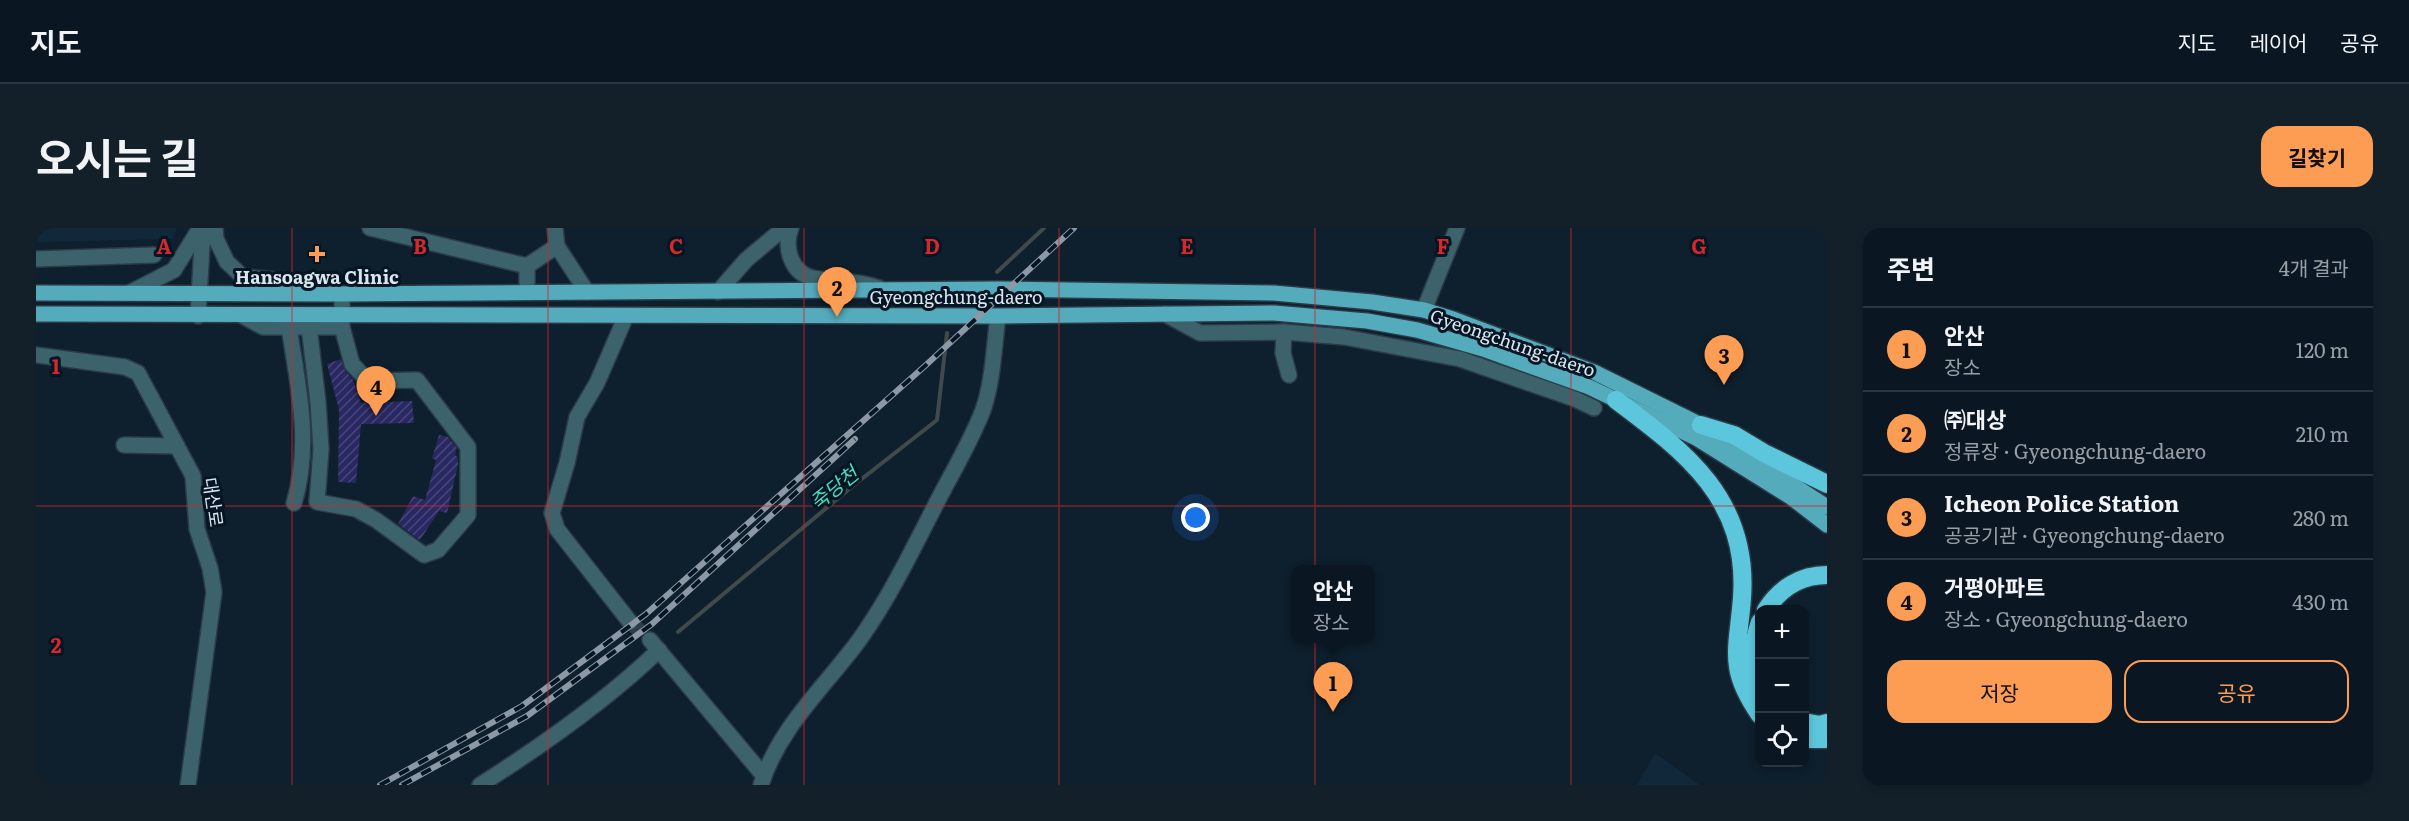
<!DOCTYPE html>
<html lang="ko">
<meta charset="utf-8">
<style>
body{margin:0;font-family:Literata,"Noto Sans KR",serif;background:#13202a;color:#f1f3f6}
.controls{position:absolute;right:18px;bottom:18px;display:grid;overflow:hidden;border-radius:12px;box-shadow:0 3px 9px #0003}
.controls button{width:54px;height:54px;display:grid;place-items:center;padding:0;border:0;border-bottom:2px solid #2a3640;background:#0a1722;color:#f1f3f6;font:30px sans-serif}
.you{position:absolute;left:1160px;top:290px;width:21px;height:21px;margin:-15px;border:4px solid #fff;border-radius:50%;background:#1a73e8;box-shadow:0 0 0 9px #1a73e833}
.badge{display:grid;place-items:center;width:39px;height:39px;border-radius:50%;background:#fd9d54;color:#111;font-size:20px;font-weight:700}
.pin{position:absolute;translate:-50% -50px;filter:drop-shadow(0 2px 3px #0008)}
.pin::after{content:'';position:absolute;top:32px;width:21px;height:18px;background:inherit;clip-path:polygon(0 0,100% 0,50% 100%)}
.popup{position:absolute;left:1255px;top:337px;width:84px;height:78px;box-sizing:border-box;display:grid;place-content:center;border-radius:12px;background:#0a1722;filter:drop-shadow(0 2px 4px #0005);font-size:20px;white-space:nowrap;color:#999fa5}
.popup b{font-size:22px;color:#f1f3f6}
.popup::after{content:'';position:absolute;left:50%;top:100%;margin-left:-12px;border:12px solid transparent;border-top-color:#0a1722}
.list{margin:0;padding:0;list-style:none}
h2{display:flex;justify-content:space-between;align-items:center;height:78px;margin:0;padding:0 24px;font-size:26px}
h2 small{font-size:20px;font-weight:400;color:#999fa5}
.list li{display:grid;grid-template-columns:39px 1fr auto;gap:18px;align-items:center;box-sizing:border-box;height:84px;padding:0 24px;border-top:2px solid #2a3640}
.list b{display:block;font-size:22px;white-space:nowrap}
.list p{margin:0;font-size:20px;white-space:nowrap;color:#999fa5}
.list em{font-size:20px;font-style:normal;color:#999fa5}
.actions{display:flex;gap:12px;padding:18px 24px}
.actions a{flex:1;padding:14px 0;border:2px solid #fd9d54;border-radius:18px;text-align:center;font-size:21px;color:#fd9d54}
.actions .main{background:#fd9d54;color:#111}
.icon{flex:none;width:33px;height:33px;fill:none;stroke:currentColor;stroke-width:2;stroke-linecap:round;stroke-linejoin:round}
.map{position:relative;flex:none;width:1791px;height:557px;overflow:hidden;border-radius:18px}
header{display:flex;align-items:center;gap:36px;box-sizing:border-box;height:84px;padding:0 30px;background:#0a1722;border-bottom:2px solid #2a3640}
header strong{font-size:28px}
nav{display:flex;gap:33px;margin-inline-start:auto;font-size:21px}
.intro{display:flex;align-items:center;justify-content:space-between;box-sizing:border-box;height:144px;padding:0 36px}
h1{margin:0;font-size:42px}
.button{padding:15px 27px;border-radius:18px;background:#fd9d54;color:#111;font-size:21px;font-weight:700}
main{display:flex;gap:36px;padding:0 36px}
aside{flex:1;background:#0a1722;border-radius:18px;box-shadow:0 3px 9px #0003}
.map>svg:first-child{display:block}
</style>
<header>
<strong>지도</strong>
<nav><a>지도</a><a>레이어</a><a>공유</a></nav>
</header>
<div class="intro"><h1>오시는 길</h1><a class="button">길찾기</a></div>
<main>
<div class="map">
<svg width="1791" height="557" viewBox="0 0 1791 557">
<defs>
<pattern id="building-hatch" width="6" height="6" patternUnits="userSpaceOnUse" patternTransform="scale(1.5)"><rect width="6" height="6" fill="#292863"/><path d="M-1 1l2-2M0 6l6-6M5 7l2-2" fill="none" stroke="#47477a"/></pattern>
</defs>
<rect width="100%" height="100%" fill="#0e1f2d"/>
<g fill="#11283b">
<polygon points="0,0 141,0 137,11 0,14"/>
<polygon points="1619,525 1664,557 1601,557"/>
</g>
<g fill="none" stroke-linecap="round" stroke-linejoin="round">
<g stroke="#414a4b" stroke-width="4">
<polyline points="961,44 1008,0"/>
<polyline points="642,404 818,257 901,192 911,105"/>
</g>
</g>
<g fill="url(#building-hatch)">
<polygon points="305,131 309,142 317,152 325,175 376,173 378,195 325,196 320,255 302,254 303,182 291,136"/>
<polygon points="403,207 412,209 421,220 419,227 422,229 422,237 411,285 403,283 384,312 362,296 377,268 389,272 400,232 396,230"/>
</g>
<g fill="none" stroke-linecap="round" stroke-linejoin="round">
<polyline stroke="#2d3d4a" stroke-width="15" stroke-dasharray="15 8" stroke-linecap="butt" points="594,394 614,412"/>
<g stroke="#2b3b48" stroke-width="18">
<g id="minor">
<polyline points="179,0 180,11 191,34 207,49 241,52 275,65"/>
<polyline points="334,0 491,38 521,18 519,0"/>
<path d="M755 0C748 18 754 45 777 50 799 54 821 52 843 60"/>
<polyline points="521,18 551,64"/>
<polyline points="0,31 118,27"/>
<polyline points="491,63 491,38"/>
<polyline points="95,64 138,42 164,0"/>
<polyline points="682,64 710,32 748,0"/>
<polyline points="1388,82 1421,0"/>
<polyline points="1129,86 1164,105 1248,104 1308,109 1424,131 1539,171 1558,180"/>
<polyline points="162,88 166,17 171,0"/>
<polyline points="207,88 227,99 306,99"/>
<polyline points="590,88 561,155 541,189 531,235 516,285 521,301 594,394"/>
<path d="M253 99C262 159 276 215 258 275"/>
<polyline points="273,99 282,174 285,221 281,274 320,281 340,292 388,327 402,322 432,287 432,219 381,152 332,153 316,136 306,99 306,66"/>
<polyline points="1248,104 1247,125 1253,147"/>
<polyline points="0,127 89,139 102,145 157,248 161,301 174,340 178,364 152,557"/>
<polyline points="88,217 141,218"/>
<polyline points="614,412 728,548"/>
<path d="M444 557C504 519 572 471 623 422"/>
<path d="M725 557C743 499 789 459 824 411 853 370 875 325 898 280 914 248 934 216 947 182 957 153 958 119 962 88"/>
</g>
</g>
<g stroke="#2b3b48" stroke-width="18">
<g id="major">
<polyline points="0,65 306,66 964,61 1238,65 1336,74 1388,82 1417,91 1558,144 1665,197 1791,279"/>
<polyline points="0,86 962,88 1238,85 1331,93 1381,102 1447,121 1553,159 1660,210 1756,270 1791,297"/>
</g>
</g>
<g stroke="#2b3b48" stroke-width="21">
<g id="highway">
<path d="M1580 172C1651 225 1713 272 1706 370 1702 422 1691 440 1724 487"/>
<polyline points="1665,197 1698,207 1728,225 1791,256"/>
<path d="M1730 382C1744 360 1765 347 1791 347"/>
<path d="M1724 394C1716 417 1715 435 1724 458"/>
<polyline points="1768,494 1784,497 1791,495"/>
<polyline points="1768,511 1791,511"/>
</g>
</g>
<use href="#minor" stroke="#3c636c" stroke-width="15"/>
<use href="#major" stroke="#54abbc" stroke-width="15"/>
<use href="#highway" stroke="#5cc7dc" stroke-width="18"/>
<g stroke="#8c99a5" stroke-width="6">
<g id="rail">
<polyline points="344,557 486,478 610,386 890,137 1038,0"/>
<polyline points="366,557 491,488 616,396 819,211"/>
</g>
</g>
<use href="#rail" stroke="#051523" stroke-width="4" stroke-dasharray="11" stroke-linecap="butt"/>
</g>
<path fill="none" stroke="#d62828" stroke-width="1.5" stroke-opacity="0.55" d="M256 0V557M512 0V557M768 0V557M1023 0V557M1279 0V557M1535 0V557M0 278H1791"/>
<path fill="#fd9d54" stroke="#051523" stroke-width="2" d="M278 17h6v6h6v6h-6v6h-6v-6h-6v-6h6z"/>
<g text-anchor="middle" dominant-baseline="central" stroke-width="6" stroke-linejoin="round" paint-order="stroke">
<g font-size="18" font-weight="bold" fill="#dae5ef" stroke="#051523">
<text x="281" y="48">Hansoagwa Clinic</text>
</g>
<g font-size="18" fill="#dae5ef" stroke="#051523">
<text x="920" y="68">Gyeongchung-daero</text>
<text transform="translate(1477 114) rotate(19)">Gyeongchung-daero</text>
<text transform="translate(178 274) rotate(82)">대산로</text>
</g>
<g font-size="20" font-style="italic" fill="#42dcc1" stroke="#051523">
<text transform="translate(797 259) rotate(-39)">죽당천</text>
</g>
</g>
<g font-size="20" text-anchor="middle" font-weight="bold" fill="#d62828" stroke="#051523" stroke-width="6" stroke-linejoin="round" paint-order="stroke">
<text x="128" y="26">A</text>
<text x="384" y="26">B</text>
<text x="640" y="26">C</text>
<text x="896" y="26">D</text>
<text x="1151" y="26">E</text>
<text x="1407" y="26">F</text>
<text x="1663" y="26">G</text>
<text x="20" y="146">1</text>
<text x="20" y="425">2</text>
</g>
</svg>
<div class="controls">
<button>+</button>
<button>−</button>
<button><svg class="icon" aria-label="locate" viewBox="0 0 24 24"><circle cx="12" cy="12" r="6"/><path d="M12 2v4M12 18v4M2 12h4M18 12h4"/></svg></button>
</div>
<div class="you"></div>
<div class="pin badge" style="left:1297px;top:484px">1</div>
<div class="popup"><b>안산</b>장소</div>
<div class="pin badge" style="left:801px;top:89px">2</div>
<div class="pin badge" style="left:1688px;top:157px">3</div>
<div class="pin badge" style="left:340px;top:188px">4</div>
</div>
<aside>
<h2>주변<small>4개 결과</small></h2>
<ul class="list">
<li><span class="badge">1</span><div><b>안산</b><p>장소</p></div><em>120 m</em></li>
<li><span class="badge">2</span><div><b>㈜대상</b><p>정류장 · Gyeongchung-daero</p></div><em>210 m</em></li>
<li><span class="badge">3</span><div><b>Icheon Police Station</b><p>공공기관 · Gyeongchung-daero</p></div><em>280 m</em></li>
<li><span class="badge">4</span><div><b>거평아파트</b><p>장소 · Gyeongchung-daero</p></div><em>430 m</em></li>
</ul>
<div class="actions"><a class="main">저장</a><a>공유</a></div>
</aside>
</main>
